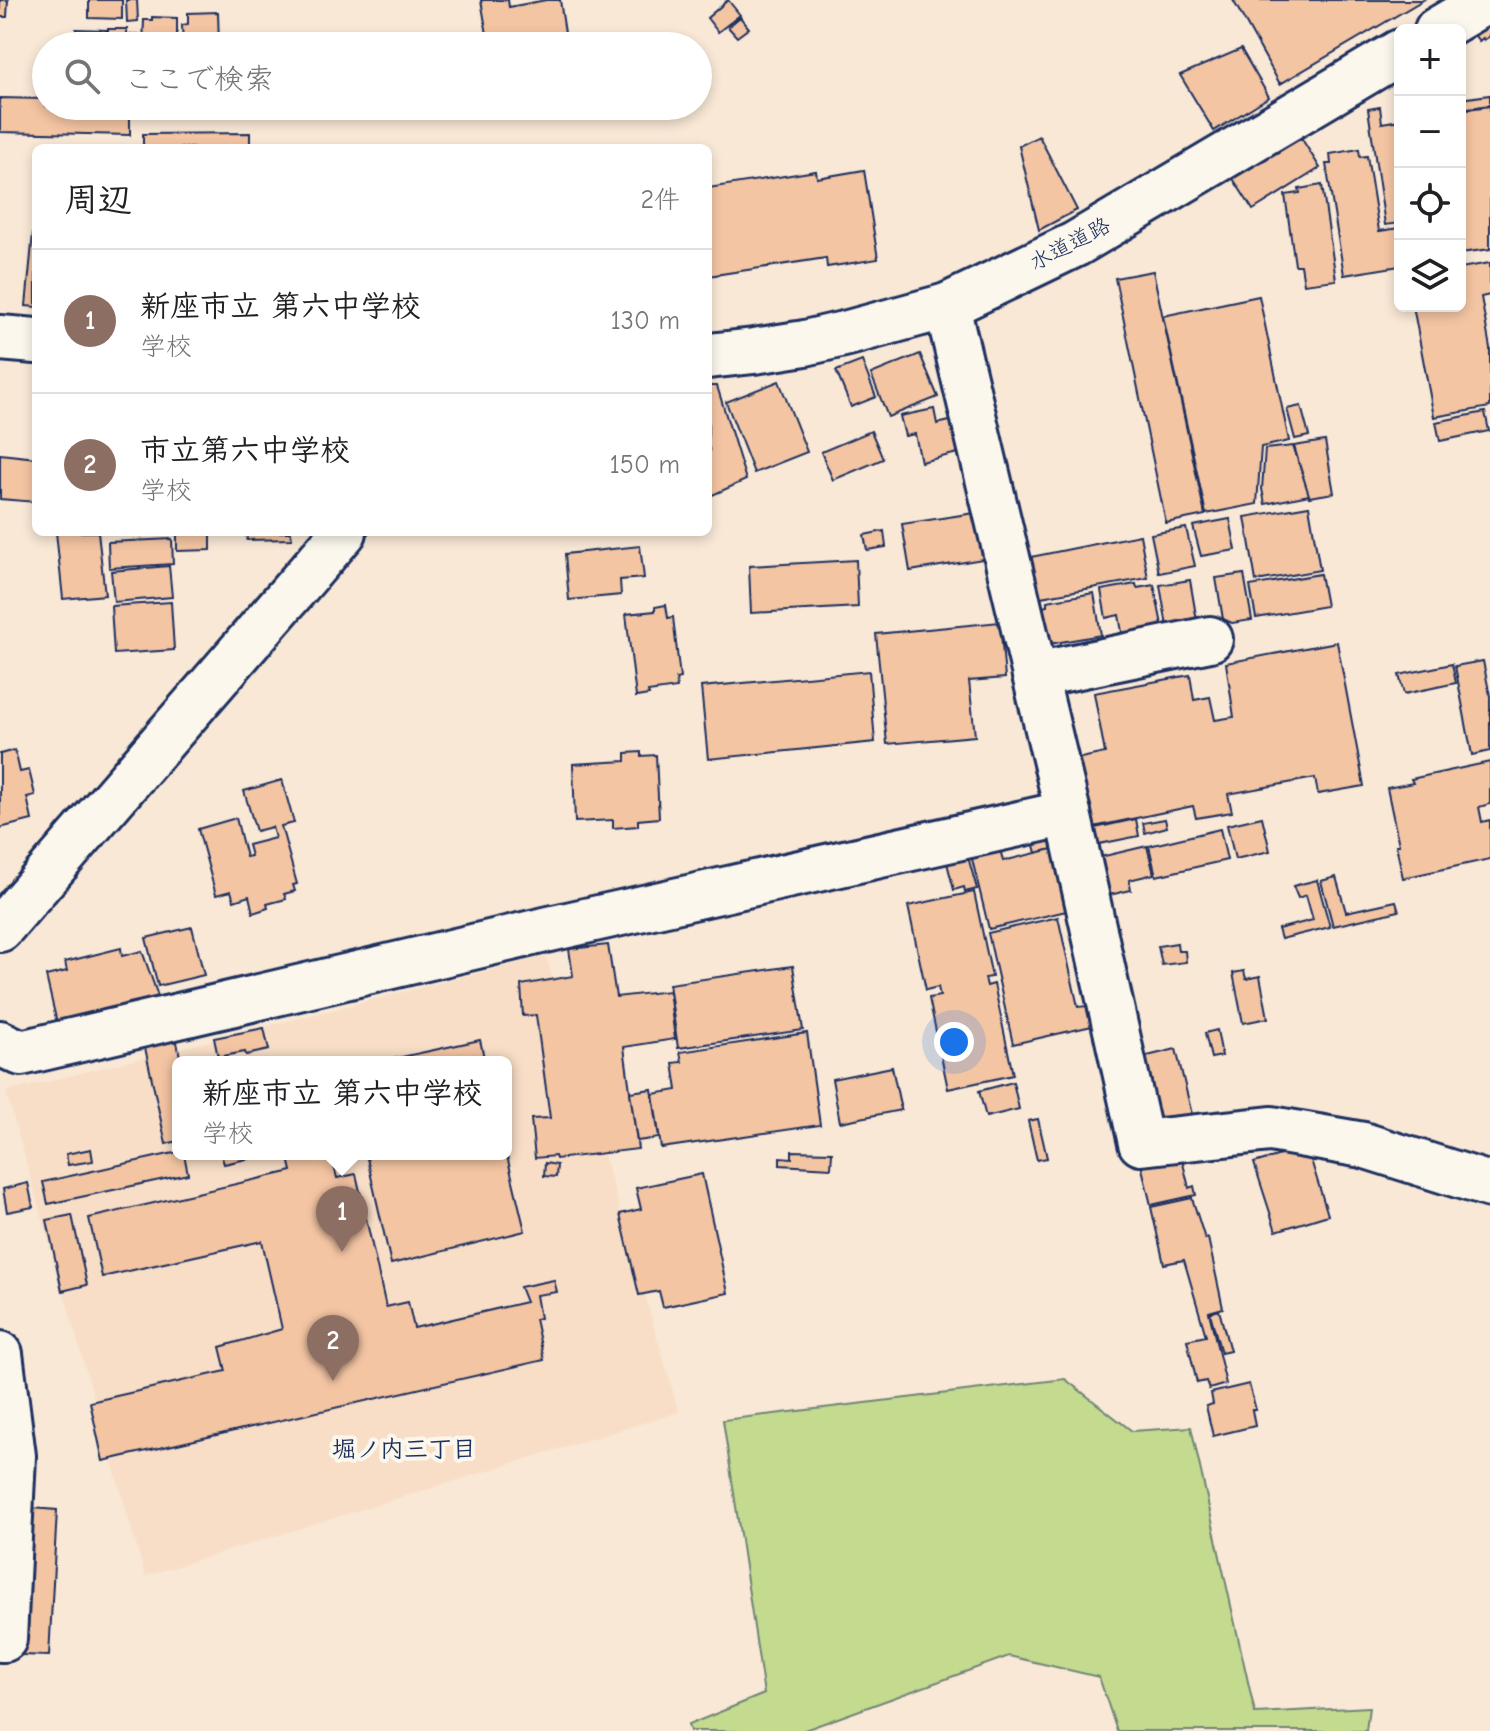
<!DOCTYPE html>
<html lang="ja">
<meta charset="utf-8">
<style>
body{margin:0;font-family:"Comic Neue","Klee One",sans-serif;background:#f6f6f6;color:#202124}
.controls{position:absolute;right:24px;top:24px;display:grid;overflow:hidden;border-radius:12px;box-shadow:0 4px 12px #0003}
.controls button{width:72px;height:72px;display:grid;place-items:center;padding:0;border:0;border-bottom:2px solid #e0e0e0;background:#fff;color:#202124;font:40px sans-serif}
.you{position:absolute;left:954px;top:1042px;width:28px;height:28px;margin:-20px;border:6px solid #fff;border-radius:50%;background:#1a73e8;box-shadow:0 0 0 12px #1a73e833}
.badge{display:grid;place-items:center;width:52px;height:52px;border-radius:50%;background:#1b2f5e;color:#fff;font-size:26px;font-weight:700}
.pin{position:absolute;translate:-50% -66px;filter:drop-shadow(0 2px 4px #0008)}
.pin::after{content:'';position:absolute;top:42px;width:28px;height:24px;background:inherit;clip-path:polygon(0 0,100% 0,50% 100%)}
.popup{position:absolute;left:172px;top:1056px;width:340px;height:104px;box-sizing:border-box;display:grid;place-content:center;border-radius:12px;background:#fff;filter:drop-shadow(0 2px 6px #0005);font-size:26px;white-space:nowrap;color:#757577}
.popup b{font-size:30px;color:#202124}
.popup::after{content:'';position:absolute;left:50%;top:100%;margin-left:-16px;border:16px solid transparent;border-top-color:#fff}
.list{margin:0;padding:0;list-style:none}
h2{display:flex;justify-content:space-between;align-items:center;height:104px;margin:0;padding:0 32px;font-size:34px}
h2 small{font-size:26px;font-weight:400;color:#757577}
.list li{display:grid;grid-template-columns:52px 1fr auto;gap:24px;align-items:center;box-sizing:border-box;height:144px;padding:0 32px;border-top:2px solid #e0e0e0}
.list b{display:block;font-size:30px;white-space:nowrap}
.list p{margin:0;font-size:26px;white-space:nowrap;color:#757577}
.list em{font-size:26px;font-style:normal;color:#757577}
.icon{flex:none;width:44px;height:44px;fill:none;stroke:currentColor;stroke-width:2;stroke-linecap:round;stroke-linejoin:round}
.map{position:relative;flex:none;width:1490px;height:1731px;overflow:hidden}
.search{position:absolute;background:#fff;box-shadow:0 4px 12px #0003;left:32px;top:32px;width:680px;height:88px;display:flex;align-items:center;gap:20px;box-sizing:border-box;padding:0 28px;border-radius:44px;color:#757577;font-size:30px}
.panel{position:absolute;background:#fff;box-shadow:0 4px 12px #0003;left:32px;top:144px;width:680px;height:392px;border-radius:12px}
.map>svg:first-child{display:block}
</style>
<div class="map">
<svg width="1490" height="1731" viewBox="0 0 1490 1731">
<rect width="100%" height="100%" fill="#f9e8d6"/>
<filter id="ink" filterUnits="userSpaceOnUse"><feTurbulence type="fractalNoise" baseFrequency=".0125" numOctaves="2"/><feDisplacementMap in="SourceGraphic" scale="16" xChannelSelector="R" yChannelSelector="G"/><feConvolveMatrix kernelMatrix="1 2 1 2 8 2 1 2 1" color-interpolation-filters="sRGB"/></filter>
<g filter="url(#ink)">
<path fill="#f8dec7" fill-rule="evenodd" d="M546 956 679 1412 145 1576 6 1092ZM178 1062H506V1154H178Z"/>
<polygon fill="#c3da8f" stroke="#6f8476" stroke-width="2" points="1065,1379 1132,1431 1191,1427 1255,1713 1369,1707 1366,1731 1117,1731 1099,1677 1009,1656 802,1731 690,1731 688,1725 764,1694 723,1420"/>
<g fill="#f4c5a3" stroke="#1b2f5e" stroke-width="2">
<polygon points="0,0 8,0 7,17 0,17"/>
<polygon points="89,0 122,0 122,19 89,18"/>
<polygon points="126,0 137,0 138,21 127,22"/>
<polygon points="481,0 508,0 509,7 546,0 560,0 567,46 489,46"/>
<polygon points="728,0 740,15 718,32 707,18"/>
<polygon points="1233,0 1423,0 1280,84"/>
<polygon points="218,12 219,46 183,46 182,25 188,24 188,13"/>
<polygon points="152,17 177,18 177,46 143,46 144,20 152,20"/>
<polygon points="740,17 749,28 737,37 728,27"/>
<polygon points="1490,23 1490,36 1484,40 1483,38 1479,41 1475,36"/>
<polygon points="76,29 106,30 106,46 76,46"/>
<polygon points="108,29 127,29 127,35 138,34 138,46 108,46"/>
<polygon points="1241,49 1269,97 1214,131 1180,75"/>
<polygon points="1490,95 1490,105 1460,109 1460,99"/>
<polygon points="0,98 46,99 46,106 135,106 135,112 130,112 130,135 0,132"/>
<polygon points="1490,106 1490,249 1460,253 1460,110"/>
<polygon points="1380,107 1382,123 1400,120 1400,223 1385,225 1368,109"/>
<polygon points="250,133 250,148 143,148 143,134"/>
<polygon points="1039,136 1077,210 1039,230 1019,146"/>
<polygon points="1300,136 1320,168 1253,210 1232,177"/>
<polygon points="1359,149 1360,157 1367,156 1379,231 1400,228 1400,266 1344,275 1326,164 1331,164 1330,154"/>
<polygon points="864,170 878,259 827,267 826,258 708,276 708,188 816,171 817,178"/>
<polygon points="1322,185 1336,280 1304,284 1301,265 1295,265 1285,195 1300,193 1299,189"/>
<polygon points="36,202 36,307 26,306"/>
<polygon points="1490,263 1490,295 1481,297 1490,348 1490,407 1434,417 1413,306 1460,306 1460,268"/>
<polygon points="1153,271 1205,515 1166,523 1115,278"/>
<polygon points="1259,296 1289,441 1261,447 1257,504 1206,514 1163,316"/>
<polygon points="920,354 938,397 888,417 871,374"/>
<polygon points="862,361 876,397 851,407 836,371"/>
<polygon points="779,381 807,452 754,473 726,402"/>
<polygon points="708,386 717,386 746,480 708,497 708,452 710,451 708,446"/>
<polygon points="1301,406 1309,436 1295,439 1287,409"/>
<polygon points="934,409 937,424 958,419 966,451 921,462 915,434 905,436 900,416"/>
<polygon points="1485,412 1489,431 1440,441 1436,422"/>
<polygon points="871,431 883,459 833,480 821,452"/>
<polygon points="1325,441 1334,493 1309,497 1294,446"/>
<polygon points="1293,446 1309,495 1265,504 1262,489 1265,449"/>
<polygon points="0,454 36,458 36,502 0,499"/>
<polygon points="1309,506 1320,570 1256,581 1245,517"/>
<polygon points="975,513 983,559 910,571 902,524"/>
<polygon points="1230,519 1236,550 1201,556 1193,526"/>
<polygon points="1186,528 1195,566 1159,573 1151,534"/>
<polygon points="884,531 886,547 867,550 864,535"/>
<polygon points="56,532 98,532 105,595 63,599"/>
<polygon points="177,532 211,532 211,550 177,551"/>
<polygon points="246,532 291,532 292,539 247,540"/>
<polygon points="1140,535 1148,578 1035,598 1026,558"/>
<polygon points="172,539 173,564 109,568 108,542"/>
<polygon points="640,546 644,578 620,580 621,595 569,600 565,554"/>
<polygon points="856,560 858,607 751,613 749,566"/>
<polygon points="169,566 172,597 114,602 111,571"/>
<polygon points="1244,574 1252,620 1232,623 1223,619 1216,578"/>
<polygon points="1320,574 1326,606 1256,618 1250,586"/>
<polygon points="1190,580 1198,627 1168,632 1160,585"/>
<polygon points="1136,584 1137,588 1154,585 1163,630 1123,638 1119,615 1106,618 1101,590"/>
<polygon points="1094,593 1101,635 1049,644 1043,607 1047,606 1047,601"/>
<polygon points="171,602 174,650 114,654 111,606"/>
<polygon points="666,605 668,618 673,617 680,678 676,679 677,688 648,692 649,695 636,697 626,614 655,611 655,607"/>
<polygon points="1000,622 1005,678 969,681 975,736 887,744 876,634"/>
<polygon points="1337,642 1364,786 1318,794 1315,778 1228,794 1232,812 1196,818 1193,806 1089,828 1076,759 1105,753 1094,693 1190,675 1194,700 1210,697 1215,720 1234,717 1226,663"/>
<polygon points="1483,661 1490,696 1490,751 1472,755 1455,666"/>
<polygon points="1452,664 1456,683 1404,694 1399,675"/>
<polygon points="869,671 875,742 708,759 701,687"/>
<polygon points="15,750 20,772 29,770 35,795 27,797 32,820 0,828 0,754"/>
<polygon points="641,752 641,756 656,755 659,818 638,820 638,826 613,828 613,820 575,822 573,764 626,761 626,753"/>
<polygon points="1490,762 1490,804 1479,807 1482,822 1490,820 1490,859 1403,878 1396,845 1399,845 1387,788 1413,783 1411,779"/>
<polygon points="282,780 294,823 281,826 297,884 293,885 295,891 284,894 286,899 267,904 268,908 253,913 249,896 234,901 231,891 216,895 198,829 236,818 246,857 251,856 248,845 275,838 272,827 256,831 244,791"/>
<polygon points="1262,817 1270,851 1235,859 1227,825"/>
<polygon points="1136,819 1139,836 1099,844 1095,828"/>
<polygon points="1165,819 1167,827 1145,833 1143,823"/>
<polygon points="1220,829 1227,860 1156,876 1149,846"/>
<polygon points="1058,835 1061,847 1036,853 1033,841"/>
<polygon points="1147,846 1154,874 1129,880 1131,890 1105,896 1096,858"/>
<polygon points="1061,847 1075,909 989,929 971,855 1000,849 1003,861"/>
<polygon points="968,857 977,889 965,892 964,887 954,890 947,863"/>
<polygon points="1336,877 1346,912 1396,901 1399,911 1333,926 1321,881"/>
<polygon points="1317,880 1330,927 1281,939 1278,929 1313,920 1306,895 1298,898 1293,886"/>
<polygon points="974,892 992,977 985,978 987,986 994,984 1013,1075 948,1089 929,998 940,996 938,987 926,990 908,906"/>
<polygon points="1058,917 1078,1007 1087,1006 1092,1026 1013,1044 988,933"/>
<polygon points="192,927 204,975 158,986 146,938"/>
<polygon points="1177,943 1178,951 1185,951 1186,962 1162,965 1158,946"/>
<polygon points="608,945 616,997 669,991 675,1039 624,1047 638,1149 556,1159 555,1156 535,1158 531,1119 550,1118 536,1015 523,1016 521,985 573,976 569,949"/>
<polygon points="121,948 122,956 142,951 159,999 57,1023 46,976 67,971 65,962"/>
<polygon points="793,966 803,1030 678,1048 669,984"/>
<polygon points="1244,971 1246,979 1260,976 1268,1018 1243,1023 1233,973"/>
<polygon points="264,1028 269,1050 246,1055 245,1052 218,1057 214,1038"/>
<polygon points="1217,1030 1222,1056 1211,1058 1205,1033"/>
<polygon points="807,1033 820,1125 661,1148 653,1094 677,1090 673,1063 682,1062 680,1052"/>
<polygon points="176,1037 181,1062 178,1062 178,1141 166,1144 144,1043"/>
<polygon points="480,1040 485,1062 379,1062"/>
<polygon points="1176,1049 1192,1114 1154,1122 1139,1058"/>
<polygon points="892,1067 901,1110 840,1122 832,1079"/>
<polygon points="1013,1082 1019,1109 986,1117 979,1091"/>
<polygon points="652,1089 659,1138 637,1141 630,1092"/>
<polygon points="1038,1119 1047,1158 1037,1160 1028,1121"/>
<polygon points="1307,1147 1328,1215 1276,1231 1254,1163"/>
<polygon points="91,1149 93,1161 68,1165 66,1154"/>
<polygon points="792,1151 832,1152 831,1168 780,1165 780,1157 792,1158"/>
<polygon points="178,1152 178,1154 184,1154 188,1174 48,1204 43,1182"/>
<polygon points="506,1152 525,1231 391,1264 366,1154 506,1154"/>
<polygon points="221,1154 269,1154 224,1164"/>
<polygon points="288,1154 331,1154 337,1178 356,1174 386,1307 408,1302 414,1328 526,1302 520,1287 554,1280 557,1292 536,1295 540,1318 535,1319 544,1360 103,1461 90,1402 226,1371 220,1347 282,1329 262,1241 102,1277 89,1218 292,1171"/>
<polygon points="1181,1155 1189,1188 1194,1186 1196,1195 1151,1205 1140,1160"/>
<polygon points="545,1163 557,1165 556,1177 544,1176"/>
<polygon points="702,1174 728,1293 663,1307 659,1291 639,1295 620,1214 641,1209 636,1188"/>
<polygon points="28,1183 33,1207 7,1212 3,1189"/>
<polygon points="1192,1198 1205,1239 1208,1238 1223,1308 1209,1312 1226,1384 1209,1389 1206,1381 1197,1383 1187,1340 1206,1336 1184,1260 1164,1264 1151,1207"/>
<polygon points="72,1215 87,1285 62,1291 47,1220"/>
<polygon points="1219,1310 1230,1351 1221,1353 1210,1313"/>
<polygon points="1249,1384 1256,1410 1252,1410 1255,1426 1213,1436 1206,1406 1213,1404 1211,1393"/>
<polygon points="31,1508 57,1510 49,1656 22,1655"/>
</g>
<g fill="none" stroke-linecap="round" stroke-linejoin="round">
<g stroke="#1b2f5e" stroke-width="50">
<g id="minor">
<polyline points="1437,30 1488,0"/>
<polyline points="947,306 1068,813 1141,1143 1271,1129 1363,1145 1490,1185"/>
<polyline points="0,338 36,341"/>
<polyline points="708,356 754,351 805,343 848,333 947,306 1076,244 1400,52"/>
<polyline points="1035,675 1210,639"/>
<polyline points="0,929 344,532"/>
<polyline points="0,1043 21,1053 545,930 1068,813"/>
<polyline points="0,1354 13,1456 4,1639 0,1639"/>
</g>
</g>
<use href="#minor" stroke="#fbf7ec" stroke-width="44"/>
</g>
</g>
<g text-anchor="middle" dominant-baseline="central" stroke-width="8" stroke-linejoin="round" paint-order="stroke">
<g font-size="22" fill="#1b2f5e" stroke="#fbf7ec">
<text transform="translate(1070 244) rotate(-28)">水道道路</text>
</g>
<g font-size="24" font-weight="bold" fill="#1b2f5e" stroke="#fbf7ec">
<text x="404" y="1449">堀ノ内三丁目</text>
</g>
</g>
</svg>
<div class="controls">
<button>+</button>
<button>−</button>
<button><svg class="icon" aria-label="locate" viewBox="0 0 24 24"><circle cx="12" cy="12" r="6"/><path d="M12 2v4M12 18v4M2 12h4M18 12h4"/></svg></button>
<button><svg class="icon" aria-label="layers" viewBox="0 0 24 24"><path d="M12 4l9 5-9 5-9-5zM3 14l9 5 9-5"/></svg></button>
</div>
<div class="you"></div>
<div class="pin badge" style="left:342px;top:1252px;background:#8d6e63">1</div>
<div class="popup"><b>新座市立 第六中学校</b>学校</div>
<div class="pin badge" style="left:333px;top:1381px;background:#8d6e63">2</div>
<div class="search"><svg class="icon" aria-label="search" viewBox="0 0 24 24"><circle cx="10" cy="10" r="6"/><path d="M15 15l6 6"/></svg>ここで検索</div>
<section class="panel">
<h2>周辺<small>2件</small></h2>
<ul class="list">
<li><span class="badge" style="background:#8d6e63">1</span><div><b>新座市立 第六中学校</b><p>学校</p></div><em>130 m</em></li>
<li><span class="badge" style="background:#8d6e63">2</span><div><b>市立第六中学校</b><p>学校</p></div><em>150 m</em></li>
</ul>
</section>
</div>
